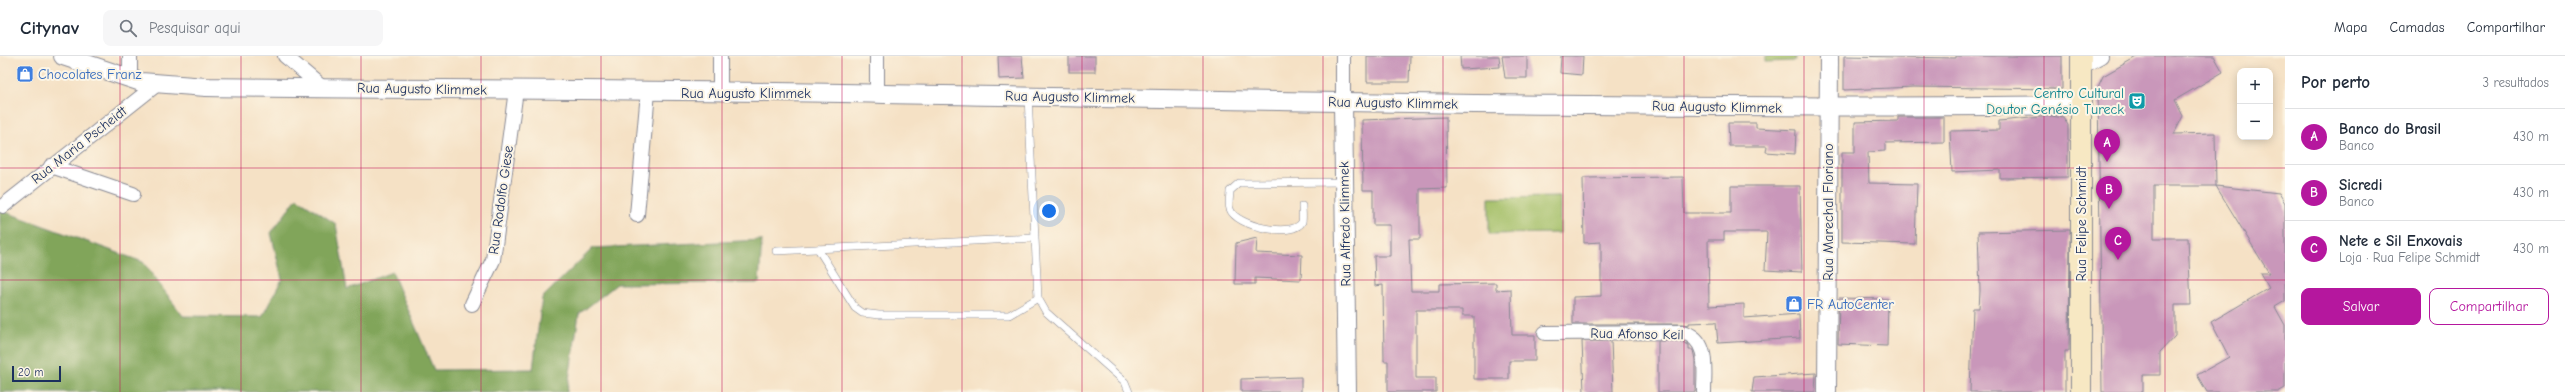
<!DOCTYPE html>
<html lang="pt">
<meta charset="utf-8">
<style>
body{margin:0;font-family:"Comic Neue",sans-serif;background:#f6f6f7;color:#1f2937}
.controls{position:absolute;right:12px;top:12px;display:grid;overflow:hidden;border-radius:8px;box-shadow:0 2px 10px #0003}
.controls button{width:36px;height:36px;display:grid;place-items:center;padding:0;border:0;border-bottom:1px solid #e0e1e3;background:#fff;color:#1f2937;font:20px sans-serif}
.scale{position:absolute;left:12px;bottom:10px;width:49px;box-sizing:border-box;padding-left:4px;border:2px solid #1b2f5e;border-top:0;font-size:11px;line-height:14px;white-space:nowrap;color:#1b2f5e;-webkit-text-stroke:3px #fcf5e5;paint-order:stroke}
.you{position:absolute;left:1049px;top:155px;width:14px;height:14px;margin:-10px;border:3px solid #fff;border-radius:50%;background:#1a73e8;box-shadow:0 0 0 6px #1a73e833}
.badge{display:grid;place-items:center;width:26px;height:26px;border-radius:50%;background:#b5179e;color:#fff;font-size:13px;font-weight:700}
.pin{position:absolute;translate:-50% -33px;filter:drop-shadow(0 1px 2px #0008)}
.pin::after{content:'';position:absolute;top:21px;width:14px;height:12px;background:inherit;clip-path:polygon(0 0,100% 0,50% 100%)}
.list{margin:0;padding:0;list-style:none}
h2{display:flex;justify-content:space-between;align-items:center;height:52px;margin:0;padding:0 16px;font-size:17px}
h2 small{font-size:13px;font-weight:400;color:#747a83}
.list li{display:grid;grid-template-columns:26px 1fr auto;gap:12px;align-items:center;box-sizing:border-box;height:56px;padding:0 16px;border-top:1px solid #e0e1e3}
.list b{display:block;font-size:15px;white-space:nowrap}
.list p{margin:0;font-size:13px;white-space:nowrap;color:#747a83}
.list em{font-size:13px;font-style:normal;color:#747a83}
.actions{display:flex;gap:8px;padding:12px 16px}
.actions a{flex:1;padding:9px 0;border:1px solid #b5179e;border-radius:8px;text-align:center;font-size:14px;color:#b5179e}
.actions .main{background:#b5179e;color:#fff}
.icon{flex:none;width:22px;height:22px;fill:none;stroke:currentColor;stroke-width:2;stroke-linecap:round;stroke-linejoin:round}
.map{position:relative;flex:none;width:2285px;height:336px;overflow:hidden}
header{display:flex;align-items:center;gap:24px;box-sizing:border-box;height:56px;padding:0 20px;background:#fff;border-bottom:1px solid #e0e1e3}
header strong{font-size:19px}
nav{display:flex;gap:22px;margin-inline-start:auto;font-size:14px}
.search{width:280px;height:36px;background:#f6f6f7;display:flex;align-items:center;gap:10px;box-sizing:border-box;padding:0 14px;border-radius:8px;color:#747a83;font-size:15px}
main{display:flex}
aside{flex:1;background:#fff}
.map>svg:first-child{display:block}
</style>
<header>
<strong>Citynav</strong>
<div class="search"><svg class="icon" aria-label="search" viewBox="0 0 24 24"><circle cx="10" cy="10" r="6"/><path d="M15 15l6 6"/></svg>Pesquisar aqui</div>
<nav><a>Mapa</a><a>Camadas</a><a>Compartilhar</a></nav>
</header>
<main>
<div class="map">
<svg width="2285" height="336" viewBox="0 0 2285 336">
<rect width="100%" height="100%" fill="#fcf5e5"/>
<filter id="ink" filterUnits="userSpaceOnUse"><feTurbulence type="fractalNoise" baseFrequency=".025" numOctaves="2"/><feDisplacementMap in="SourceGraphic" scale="8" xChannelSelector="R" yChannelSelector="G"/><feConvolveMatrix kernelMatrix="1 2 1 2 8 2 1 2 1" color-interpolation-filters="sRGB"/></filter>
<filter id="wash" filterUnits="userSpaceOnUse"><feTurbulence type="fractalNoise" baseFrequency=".012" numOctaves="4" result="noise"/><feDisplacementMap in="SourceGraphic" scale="16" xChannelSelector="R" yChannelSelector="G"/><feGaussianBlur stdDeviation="0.9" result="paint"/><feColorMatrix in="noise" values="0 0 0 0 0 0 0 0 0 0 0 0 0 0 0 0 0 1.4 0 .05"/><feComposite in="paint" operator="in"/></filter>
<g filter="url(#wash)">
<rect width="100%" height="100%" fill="#f5e1c5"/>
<g fill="#a2be65" stroke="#5e7662">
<polygon points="1765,0 1796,0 1795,5 1765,6"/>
<polygon points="1560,141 1560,177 1489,178 1489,142"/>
</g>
<polygon fill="#81a55a" stroke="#4e6a5c" points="297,142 336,168 347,233 392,216 434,314 533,313 542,242 593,192 762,184 759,227 617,228 579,258 567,336 0,336 0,154 143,206 183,260 262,261 282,223 271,177"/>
<g id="blocks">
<g fill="#c997ba">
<polygon points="998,0 1022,0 1024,22 999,23"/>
<rect x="1069" y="0" width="26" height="16"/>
<polygon points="1367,0 1410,0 1409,26 1367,26"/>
<polygon points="1460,0 1499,0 1500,11 1461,13"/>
<polygon points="1502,0 1527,0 1527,22 1505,22"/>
<polygon points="1561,0 1583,0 1582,19 1560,17"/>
<polygon points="1844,0 1956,2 1956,0 2062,0 2062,33 1914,31 1844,34"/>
<polygon points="2138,0 2214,0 2223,16 2175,44 2183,60 2174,78 2215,77 2216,130 2154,130 2154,182 2188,182 2191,249 2175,249 2175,280 2160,296 2160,319 2143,319 2143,336 2102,336 2098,31 2103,20"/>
<polygon points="2052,60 2063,62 2068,69 2068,121 2000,122 2000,114 1952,116 1950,75 1999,74 1999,65"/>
<polygon points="1446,61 1447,132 1420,133 1420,183 1409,183 1411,235 1439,235 1439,228 1496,227 1496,234 1511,233 1512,279 1535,279 1535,305 1509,305 1509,323 1474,323 1474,260 1462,260 1462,254 1416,254 1416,322 1436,322 1436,336 1388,336 1388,305 1384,305 1383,229 1375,230 1374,200 1390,200 1390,169 1373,169 1373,134 1363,134 1362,64"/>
<polygon points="1898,61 1944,61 1944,86 1885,87 1885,95 1868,96 1869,127 1917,128 1915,188 1842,186 1842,96 1855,96 1855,66 1898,65"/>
<polygon points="1728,67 1756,67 1756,72 1796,74 1795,98 1766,96 1767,90 1729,90"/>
<polygon points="1683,121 1684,157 1731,157 1731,130 1800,130 1802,216 1765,214 1767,176 1724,176 1724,184 1708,184 1709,250 1744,248 1744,262 1799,258 1800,282 1718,287 1716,266 1689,267 1689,269 1682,268 1573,268 1573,241 1601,240 1601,186 1584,187 1583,122"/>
<polygon points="2216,130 2279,137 2285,147 2285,245 2275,251 2285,269 2285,332 2278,336 2207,336 2197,319 2229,301 2211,266 2269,232 2260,217 2269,217"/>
<polygon points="2070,174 2069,295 2065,295 2065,336 1970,336 1973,252 1979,252 1980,235 1978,176"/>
<polygon points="1257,182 1256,197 1302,199 1301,224 1255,222 1255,228 1235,228 1236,187"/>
<polygon points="1839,242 1888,243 1887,290 1838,288"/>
<polygon points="1582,285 1611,285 1613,336 1584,336"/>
<polygon points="1658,285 1680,285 1689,289 1689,294 1693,294 1695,304 1695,336 1658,336"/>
<polygon points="1816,317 1815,336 1752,336 1754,321"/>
<polygon points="1301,321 1301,336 1241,336 1241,323"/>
</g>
</g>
</g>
<g filter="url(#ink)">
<use href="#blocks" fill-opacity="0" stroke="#888892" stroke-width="1"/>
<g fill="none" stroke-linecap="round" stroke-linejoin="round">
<g stroke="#888892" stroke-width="8">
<g id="service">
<polyline points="1028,41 1038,242 1046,256 1125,326 1129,336"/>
<path d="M1302 150C1302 154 1303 162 1302 166 1294 182 1236 171 1230 153 1228 148 1230 140 1230 135L1239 127 1344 126"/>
<polyline points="818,193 855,252 862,257 879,259 1009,259 1038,242"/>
<polyline points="776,195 1034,182"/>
</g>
</g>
<g stroke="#888892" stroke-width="16">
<g id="minor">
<polyline points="130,0 130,23"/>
<polyline points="285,0 323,32"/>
<polyline points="1343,0 1343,47"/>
<polyline points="2081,11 2101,0"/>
<polyline points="720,37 720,0"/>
<polyline points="877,37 877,0"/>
<polyline points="51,110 133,138"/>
<polyline points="3,150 156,29"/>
<polyline points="637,159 648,36"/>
<polyline points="472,248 493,204 516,34"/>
<path d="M1545 277 1682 276C1710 283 1704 313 1704 336"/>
</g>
</g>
<g stroke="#888892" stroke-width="20">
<g id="tertiary">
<path d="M63 0 141 26 206 31C432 34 658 33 884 38 1283 45 1682 54 2081 49"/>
<polyline points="1343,47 1347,336"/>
<polyline points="1827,336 1829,0"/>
</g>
</g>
<g stroke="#888892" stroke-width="22">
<polyline id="secondary" points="2081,0 2081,336"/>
</g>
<use href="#service" stroke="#fff" stroke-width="7"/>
<use href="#minor" stroke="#fff" stroke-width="14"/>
<use href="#tertiary" stroke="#fff" stroke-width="18"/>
<use href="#secondary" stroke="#f7e8c3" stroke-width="20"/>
</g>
</g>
<path fill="none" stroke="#c2185b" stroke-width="1" stroke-opacity="0.55" d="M120 0V336M241 0V336M361 0V336M481 0V336M601 0V336M722 0V336M842 0V336M962 0V336M1082 0V336M1203 0V336M1323 0V336M1443 0V336M1563 0V336M1684 0V336M1804 0V336M1924 0V336M2044 0V336M2165 0V336M0 112H2285M0 224H2285"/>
<defs>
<g id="shop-square" transform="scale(0.9)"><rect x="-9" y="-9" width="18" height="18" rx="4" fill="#3f7fe0" stroke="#fcf5e5"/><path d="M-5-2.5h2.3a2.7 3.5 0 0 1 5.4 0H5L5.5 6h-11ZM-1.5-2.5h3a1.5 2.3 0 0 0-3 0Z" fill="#fff"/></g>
<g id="theatre-square" transform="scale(0.9)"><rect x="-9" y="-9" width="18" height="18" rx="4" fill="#0f9aa8" stroke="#fcf5e5"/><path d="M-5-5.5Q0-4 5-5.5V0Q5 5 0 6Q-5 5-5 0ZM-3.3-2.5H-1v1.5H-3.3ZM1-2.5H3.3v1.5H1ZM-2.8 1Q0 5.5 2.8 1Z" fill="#fff"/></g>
</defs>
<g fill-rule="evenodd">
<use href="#shop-square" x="25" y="18"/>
<use href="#theatre-square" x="2137" y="45"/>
<use href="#shop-square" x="1794" y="248"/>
</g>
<g text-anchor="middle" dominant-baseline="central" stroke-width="4" stroke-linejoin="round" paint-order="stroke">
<g font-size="14" fill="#366cbe" stroke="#fcf5e5" text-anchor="start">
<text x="38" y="18">Chocolates Franz</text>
<text x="1807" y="248">FR AutoCenter</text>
</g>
<g font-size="14" fill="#1b2f5e" stroke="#fcf5e5">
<text transform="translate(422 33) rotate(1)">Rua Augusto Klimmek</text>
<text x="746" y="37">Rua Augusto Klimmek</text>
<text transform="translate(1070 41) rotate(1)">Rua Augusto Klimmek</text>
<text transform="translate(1393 47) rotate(1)">Rua Augusto Klimmek</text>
<text transform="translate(1717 51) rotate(1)">Rua Augusto Klimmek</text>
<text transform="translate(79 89) rotate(-38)">Rua Maria Pscheidt</text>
<text transform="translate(501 144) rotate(-82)">Rua Rodolfo Giese</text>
<text transform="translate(1828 156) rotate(-90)">Rua Marechal Floriano</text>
<text transform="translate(1345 168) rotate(-91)">Rua Alfredo Klimmek</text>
<text transform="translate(2081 168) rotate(-90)">Rua Felipe Schmidt</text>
<text transform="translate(1637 278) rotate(1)">Rua Afonso Keil</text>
</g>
<g font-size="14" fill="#0d838f" stroke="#fcf5e5" text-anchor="end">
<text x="2124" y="37">Centro Cultural<tspan x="2124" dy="16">Doutor Genésio Tureck</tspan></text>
</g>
</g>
</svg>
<div class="controls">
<button>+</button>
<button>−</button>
</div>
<div class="scale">20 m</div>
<div class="you"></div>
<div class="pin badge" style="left:2107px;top:106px">A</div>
<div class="pin badge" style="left:2109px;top:153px">B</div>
<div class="pin badge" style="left:2118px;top:204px">C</div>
</div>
<aside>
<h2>Por perto<small>3 resultados</small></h2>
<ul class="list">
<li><span class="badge">A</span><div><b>Banco do Brasil</b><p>Banco</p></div><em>430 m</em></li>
<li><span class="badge">B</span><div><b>Sicredi</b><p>Banco</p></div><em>430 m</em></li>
<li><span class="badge">C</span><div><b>Nete e Sil Enxovais</b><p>Loja · Rua Felipe Schmidt</p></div><em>430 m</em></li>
</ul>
<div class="actions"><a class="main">Salvar</a><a>Compartilhar</a></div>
</aside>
</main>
